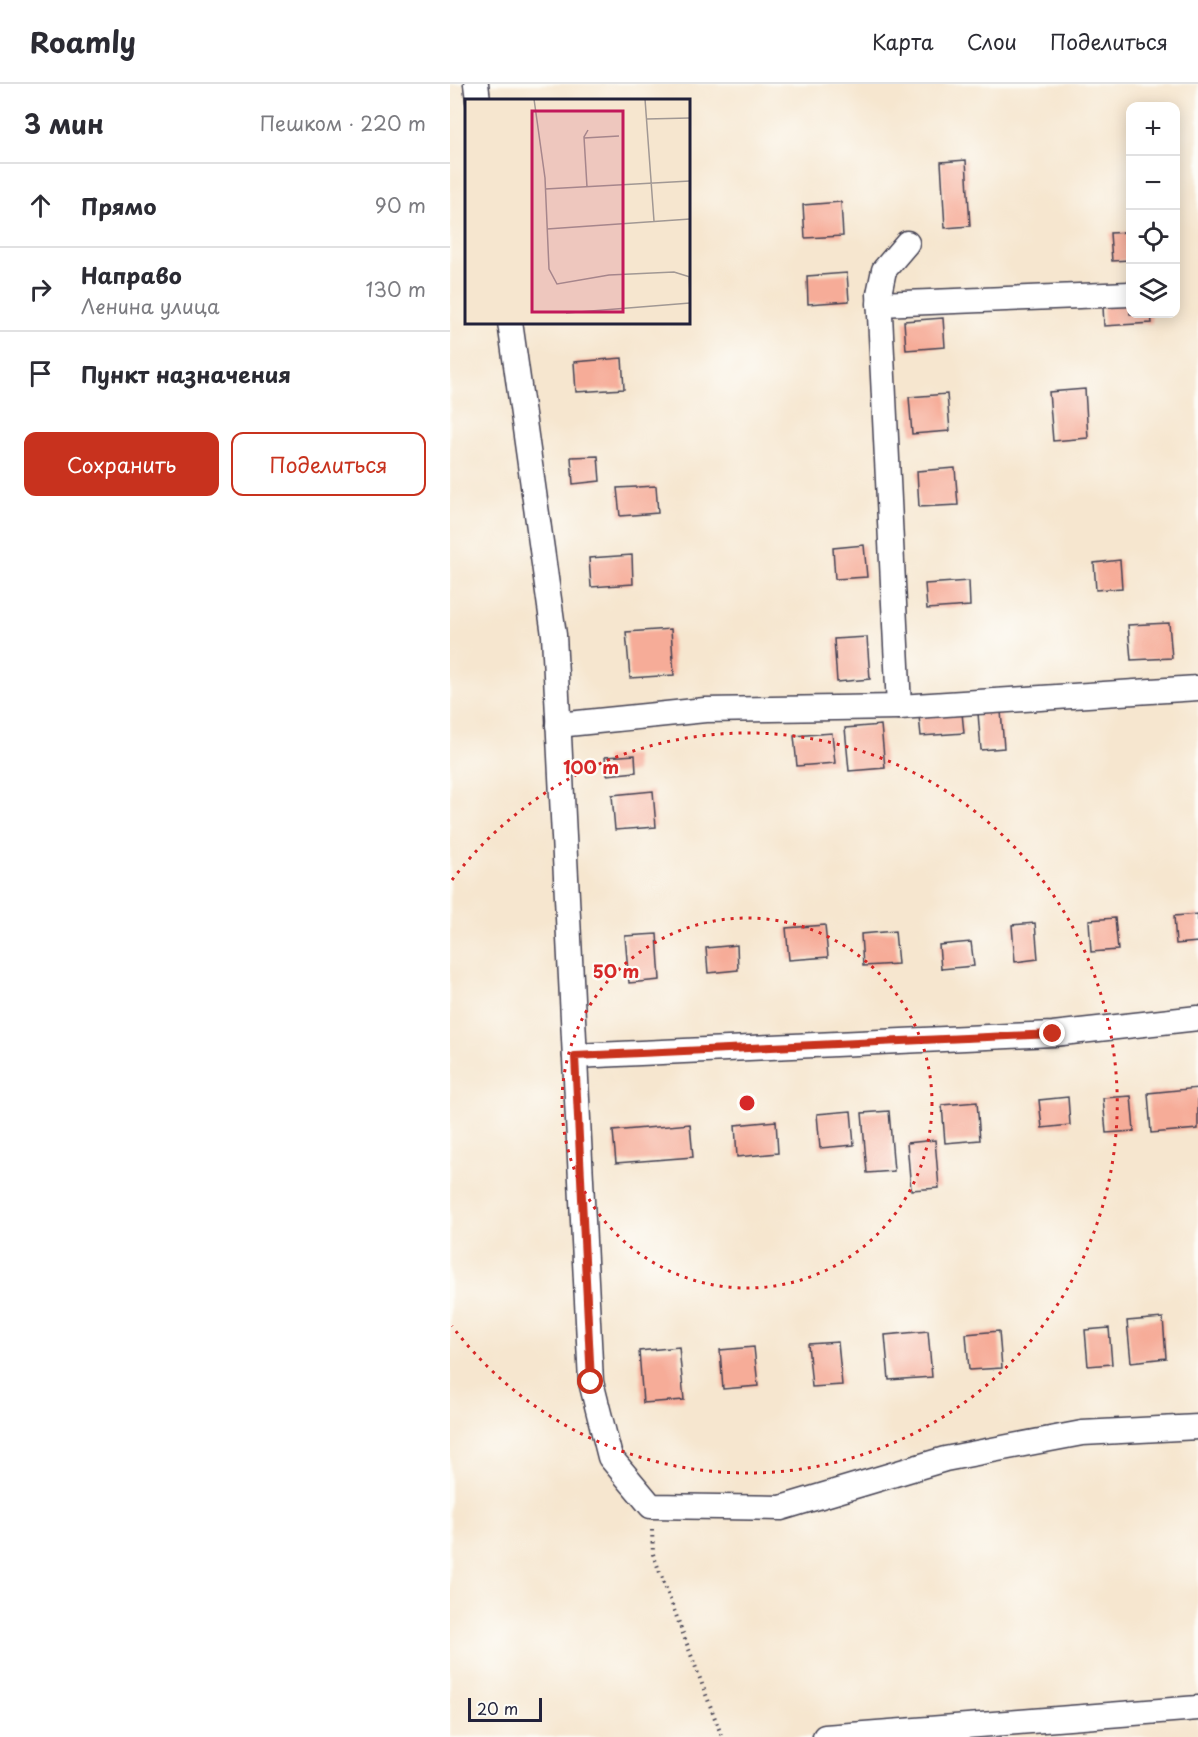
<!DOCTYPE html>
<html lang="ru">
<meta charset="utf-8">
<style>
body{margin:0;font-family:"Playpen Sans",sans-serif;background:#f7f7f7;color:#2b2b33}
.controls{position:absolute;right:18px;top:18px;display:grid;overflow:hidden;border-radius:12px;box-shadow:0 3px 15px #0003}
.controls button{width:54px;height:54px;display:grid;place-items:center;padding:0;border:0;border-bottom:2px solid #e1e1e2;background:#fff;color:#2b2b33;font:30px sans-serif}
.scale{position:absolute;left:18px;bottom:15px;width:74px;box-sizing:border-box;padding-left:6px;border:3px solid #22223b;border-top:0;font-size:16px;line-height:21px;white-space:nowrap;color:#22223b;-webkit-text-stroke:4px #fdfcf7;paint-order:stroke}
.stop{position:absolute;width:18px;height:18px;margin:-14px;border:4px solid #c8321e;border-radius:50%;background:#fff}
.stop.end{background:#c8321e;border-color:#fff;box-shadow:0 2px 6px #0008}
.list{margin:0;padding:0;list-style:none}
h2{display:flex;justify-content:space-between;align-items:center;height:78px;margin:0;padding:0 24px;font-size:26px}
h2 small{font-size:20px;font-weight:400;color:#7c7c81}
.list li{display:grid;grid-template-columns:39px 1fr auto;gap:18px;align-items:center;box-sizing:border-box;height:84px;padding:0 24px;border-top:2px solid #e1e1e2}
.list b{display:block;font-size:22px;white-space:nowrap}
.list p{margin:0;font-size:20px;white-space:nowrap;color:#7c7c81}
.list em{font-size:20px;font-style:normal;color:#7c7c81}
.actions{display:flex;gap:12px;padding:18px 24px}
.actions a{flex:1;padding:14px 0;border:2px solid #c8321e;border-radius:12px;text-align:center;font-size:21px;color:#c8321e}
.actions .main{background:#c8321e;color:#fff}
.icon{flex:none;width:33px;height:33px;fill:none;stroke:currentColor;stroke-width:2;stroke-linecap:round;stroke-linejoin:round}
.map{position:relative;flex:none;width:748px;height:1653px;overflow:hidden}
header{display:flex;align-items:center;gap:36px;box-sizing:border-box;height:84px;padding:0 30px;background:#fff;border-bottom:2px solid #e1e1e2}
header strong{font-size:28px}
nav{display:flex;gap:33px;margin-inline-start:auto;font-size:21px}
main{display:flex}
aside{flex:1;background:#fff}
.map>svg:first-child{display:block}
</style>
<header>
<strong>Roamly</strong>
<nav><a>Карта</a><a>Слои</a><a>Поделиться</a></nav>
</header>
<main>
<aside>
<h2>3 мин<small>Пешком · 220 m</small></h2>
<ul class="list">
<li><svg class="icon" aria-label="ahead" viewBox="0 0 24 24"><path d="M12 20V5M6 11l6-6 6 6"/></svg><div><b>Прямо</b></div><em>90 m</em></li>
<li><svg class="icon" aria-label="right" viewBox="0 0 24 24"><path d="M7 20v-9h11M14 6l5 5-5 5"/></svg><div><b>Направо</b><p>Ленина улица</p></div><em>130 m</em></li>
<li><svg class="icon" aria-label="arrive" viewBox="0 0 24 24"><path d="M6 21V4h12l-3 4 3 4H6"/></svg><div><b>Пункт назначения</b></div></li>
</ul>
<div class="actions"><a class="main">Сохранить</a><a>Поделиться</a></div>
</aside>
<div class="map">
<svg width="748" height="1653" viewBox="0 0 748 1653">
<rect width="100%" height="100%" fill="#fdfcf7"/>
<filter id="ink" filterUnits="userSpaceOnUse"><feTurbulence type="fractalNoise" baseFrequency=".0167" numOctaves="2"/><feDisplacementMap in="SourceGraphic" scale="12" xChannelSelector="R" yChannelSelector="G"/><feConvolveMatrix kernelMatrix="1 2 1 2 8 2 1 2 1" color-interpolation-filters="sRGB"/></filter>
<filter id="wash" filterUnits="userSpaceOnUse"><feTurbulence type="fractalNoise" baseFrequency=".008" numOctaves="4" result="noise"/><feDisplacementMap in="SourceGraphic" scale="24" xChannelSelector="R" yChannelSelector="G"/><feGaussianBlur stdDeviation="1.35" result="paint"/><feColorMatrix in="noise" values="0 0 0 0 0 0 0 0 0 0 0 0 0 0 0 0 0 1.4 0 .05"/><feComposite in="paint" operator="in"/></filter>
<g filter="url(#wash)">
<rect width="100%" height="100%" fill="#f6e6cf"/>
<g id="blocks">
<g fill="#f6ac98">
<polygon points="516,76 520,142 495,144 491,78"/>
<polygon points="391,118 393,152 355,154 353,121"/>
<polygon points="680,148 680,176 662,177 660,149"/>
<polygon points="397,189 399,217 358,220 357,192"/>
<polygon points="680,220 680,230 701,230 702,239 654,242 653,222"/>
<polygon points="493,234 495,263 456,266 454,237"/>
<polygon points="172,274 174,305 126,308 124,278"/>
<polygon points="635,305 638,354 603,357 599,308"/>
<polygon points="497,310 500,347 462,350 459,313"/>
<polygon points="148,372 150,397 123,400 121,373"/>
<polygon points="505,384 508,421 469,423 467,387"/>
<polygon points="206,402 208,429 170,432 167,404"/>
<polygon points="414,461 417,493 385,495 383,464"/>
<polygon points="182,471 183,500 141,503 139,474"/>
<polygon points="670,476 672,504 646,506 644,479"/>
<polygon points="519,497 520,522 477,525 475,500"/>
<polygon points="719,539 722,574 681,576 678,541"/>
<polygon points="221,545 224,591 180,594 176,548"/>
<polygon points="417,553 420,595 387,598 384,555"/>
<polygon points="551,627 554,664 531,666 528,629"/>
<polygon points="512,629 514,649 471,652 469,632"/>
<polygon points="431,641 435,684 399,687 395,644"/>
<polygon points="382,649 385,679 347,682 344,652"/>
<polygon points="185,671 186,688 157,691 155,673"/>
<polygon points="203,707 206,743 165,746 162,711"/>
<polygon points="748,830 748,858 726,860 724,832"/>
<polygon points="665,834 668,866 641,868 639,836"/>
<polygon points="585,839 588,875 565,878 562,841"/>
<polygon points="375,841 378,873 339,876 336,844"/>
<polygon points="445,847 448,880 413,882 411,850"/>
<polygon points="207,850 210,896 179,899 175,852"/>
<polygon points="521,858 524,882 491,885 489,861"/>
<polygon points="287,861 288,886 258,889 256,864"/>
<polygon points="748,1004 748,1045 701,1049 698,1009"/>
<polygon points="681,1012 684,1047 656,1049 653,1014"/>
<polygon points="618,1013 620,1041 592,1044 589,1016"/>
<polygon points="527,1018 530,1056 495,1059 492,1021"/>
<polygon points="401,1027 404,1061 370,1064 367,1030"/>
<polygon points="439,1027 444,1087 417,1089 412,1029"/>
<polygon points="326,1037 328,1069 287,1073 285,1041"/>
<polygon points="240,1040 243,1073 166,1079 163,1047"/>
<polygon points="485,1056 489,1104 461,1106 457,1059"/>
<polygon points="713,1234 716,1274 681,1278 677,1237"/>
<polygon points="659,1244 662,1280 638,1282 635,1246"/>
<polygon points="478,1247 482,1293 439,1296 435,1251"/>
<polygon points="549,1247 552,1284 519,1286 516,1250"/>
<polygon points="388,1258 392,1301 362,1303 358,1260"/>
<polygon points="229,1263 234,1316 193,1319 189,1267"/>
<polygon points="304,1263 308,1302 273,1305 270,1266"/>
</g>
</g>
</g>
<g filter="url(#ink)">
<use href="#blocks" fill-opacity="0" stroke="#423f51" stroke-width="1.5"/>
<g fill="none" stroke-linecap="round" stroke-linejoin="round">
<g stroke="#423f51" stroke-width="27">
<g id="minor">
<polyline points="26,0 28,16"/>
<polyline points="429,220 680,210"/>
<polyline points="60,238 104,551 141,1298 160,1373 201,1422 331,1424 495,1375 632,1349 748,1343"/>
<polyline points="449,623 429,210 434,186 457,159"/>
<polyline points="108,641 255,626 449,623 748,604"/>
<polyline points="125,972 603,950 748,934"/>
<polyline points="375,1653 748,1624"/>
</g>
</g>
<polyline stroke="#423f51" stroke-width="4" stroke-dasharray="1.5 4.5" stroke-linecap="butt" points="202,1446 203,1470 272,1653"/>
<use href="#minor" stroke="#fff" stroke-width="24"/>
</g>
</g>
<g fill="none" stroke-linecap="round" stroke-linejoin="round" filter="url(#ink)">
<polyline stroke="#c8321e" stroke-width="8" points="141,1298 125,972 603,950"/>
</g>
<g fill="none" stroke="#d62828" stroke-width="3" stroke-dasharray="3 6">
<circle cx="297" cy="1019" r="185"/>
<path d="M2 796A370 370 0 1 1 2 1242"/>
</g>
<g transform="translate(15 15)">
<rect width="225" height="225" fill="#f6e6cf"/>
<path fill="none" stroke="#a19894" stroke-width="1.5" d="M69 0 80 79 84 170 92 185 144 176 209 173 225 178M180 0 189 122M181 20 225 19M119 39 154 37M122 88 119 38 123 31M80 90 225 82M82 130 225 120M224 177 225 197M101 214 225 204"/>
<path fill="#c2185b" fill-opacity="0.15" stroke="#c2185b" stroke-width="3" d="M67 12H158V213H67Z"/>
<rect width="225" height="225" fill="none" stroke="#22223b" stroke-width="3"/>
</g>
<circle cx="297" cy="1019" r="9" fill="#d62828" stroke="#fdfcf7" stroke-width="3"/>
<g font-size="18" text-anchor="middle" font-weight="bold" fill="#d62828" stroke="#fdfcf7" stroke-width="4.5" stroke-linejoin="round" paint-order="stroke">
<text x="141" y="690">100 m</text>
<text x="166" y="894">50 m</text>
</g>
</svg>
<div class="controls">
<button>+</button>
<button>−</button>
<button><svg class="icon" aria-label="locate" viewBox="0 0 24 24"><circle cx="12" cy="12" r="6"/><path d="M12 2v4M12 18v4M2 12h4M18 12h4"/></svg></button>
<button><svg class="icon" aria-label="layers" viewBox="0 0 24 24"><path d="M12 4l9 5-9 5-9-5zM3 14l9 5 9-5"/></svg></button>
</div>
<div class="scale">20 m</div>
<div class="stop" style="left:141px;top:1298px"></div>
<div class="stop end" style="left:603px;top:950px"></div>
</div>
</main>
